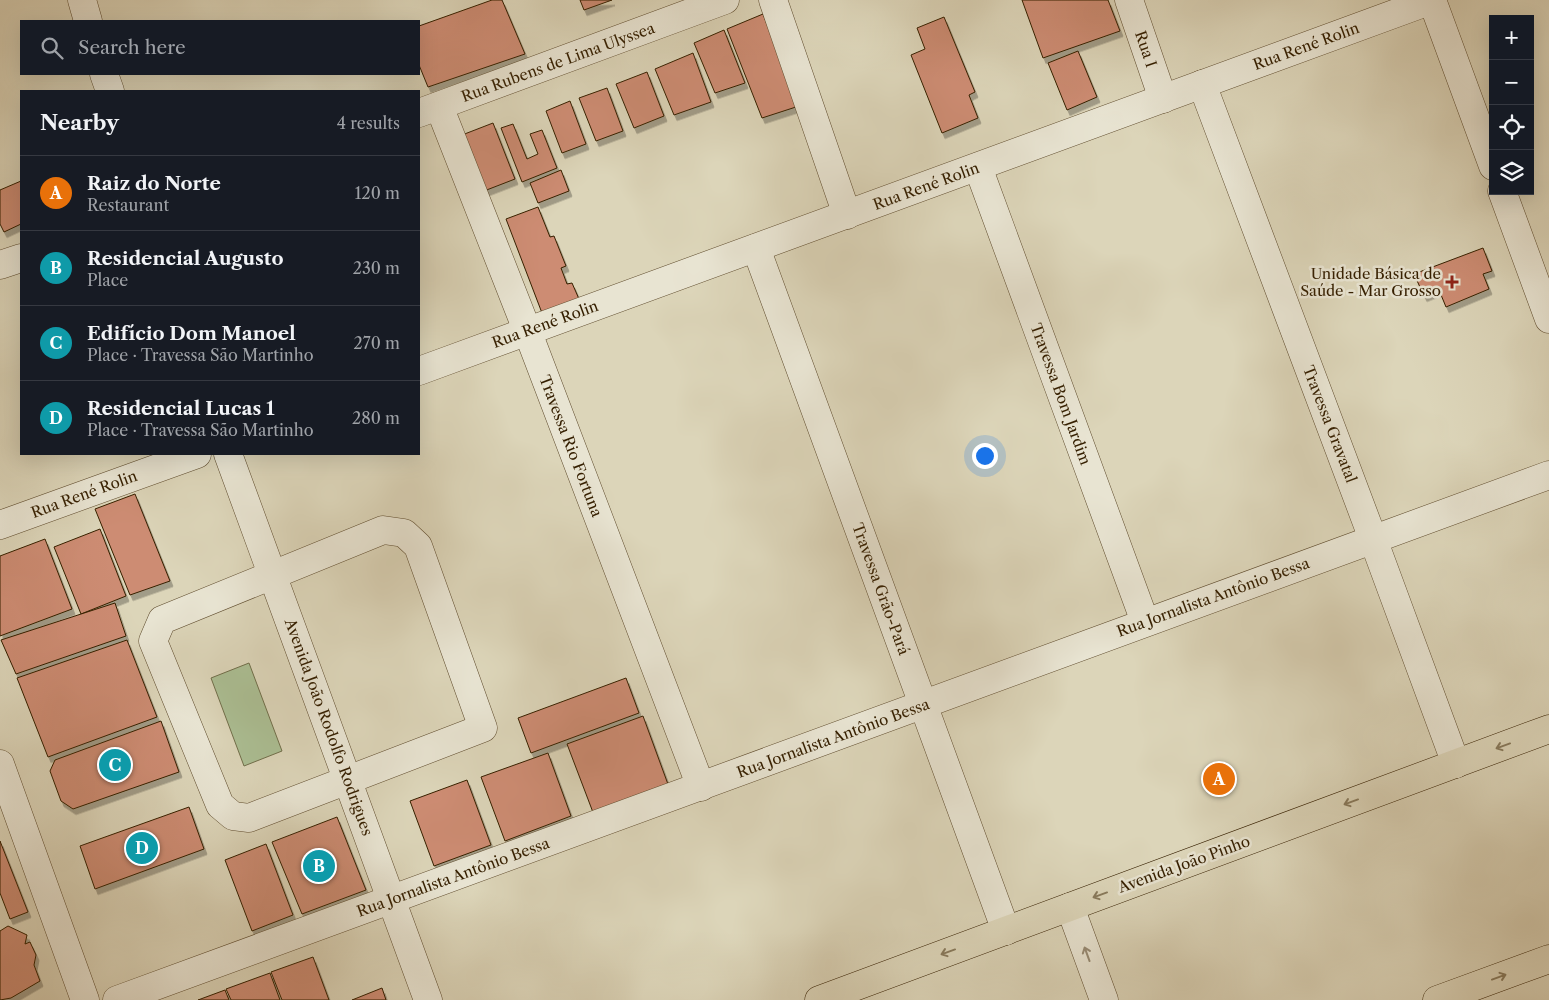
<!DOCTYPE html>
<meta charset="utf-8">
<style>
body{margin:0;font-family:"Libre Caslon Text",serif;background:#242831;color:#f1f3f6}
.controls{position:absolute;right:15px;top:15px;display:grid;overflow:hidden;border-radius:0px;box-shadow:0 5px 20px #0002}
.controls button{width:45px;height:45px;display:grid;place-items:center;padding:0;border:0;border-bottom:1px solid #363941;background:#171b24;color:#f1f3f6;font:25px sans-serif}
.you{position:absolute;left:984px;top:455px;width:18px;height:18px;margin:-12px;border:4px solid #fff;border-radius:50%;background:#1a73e8;box-shadow:0 0 0 8px #1a73e833}
.badge{display:grid;place-items:center;width:32px;height:32px;border-radius:50%;background:#c59692;color:#fff;font-size:16px;font-weight:700}
.pin{position:absolute;translate:-50% -50%;border:2px solid #fff;box-shadow:0 1px 5px #0006}
.list{margin:0;padding:0;list-style:none}
h2{display:flex;justify-content:space-between;align-items:center;height:65px;margin:0;padding:0 20px;font-size:21px}
h2 small{font-size:16px;font-weight:400;color:#9ea1a6}
.list li{display:grid;grid-template-columns:32px 1fr auto;gap:15px;align-items:center;box-sizing:border-box;height:75px;padding:0 20px;border-top:1px solid #363941}
.list b{display:block;font-size:19px;white-space:nowrap}
.list p{margin:0;font-size:16px;white-space:nowrap;color:#9ea1a6}
.list em{font-size:16px;font-style:normal;color:#9ea1a6}
.icon{flex:none;width:28px;height:28px;fill:none;stroke:currentColor;stroke-width:2;stroke-linecap:round;stroke-linejoin:round}
.map{position:relative;flex:none;width:1549px;height:1000px;overflow:hidden}
.search{position:absolute;background:#171b24;box-shadow:0 5px 20px #0002;left:20px;top:20px;width:400px;height:55px;display:flex;align-items:center;gap:12px;box-sizing:border-box;padding:0 18px;border-radius:0px;color:#9ea1a6;font-size:19px}
.panel{position:absolute;background:#171b24;box-shadow:0 5px 20px #0002;left:20px;top:90px;width:400px;height:365px;border-radius:0px}
.map>svg:first-child{display:block}
</style>
<div class="map">
<svg width="1549" height="1000" viewBox="0 0 1549 1000">
<defs>
<filter id="shadow"><feDropShadow dx="3" dy="5.5" stdDeviation="0" flood-color="#0004"/></filter>
</defs>
<rect width="100%" height="100%" fill="#dcd5b9"/>
<filter id="stains"><feTurbulence type="fractalNoise" baseFrequency=".004" numOctaves="4"/><feColorMatrix values="0 0 0 0 .2 0 0 0 0 .09 0 0 0 0 .02 0 0 0 .5 -.17"/></filter>
<radialGradient id="worn" r=".72"><stop offset=".6" stop-color="#630" stop-opacity="0"/><stop offset="1" stop-color="#630" stop-opacity=".3"/></radialGradient>
<polygon fill="#abbe93" stroke="#706e4a" points="249,663 282,751 244,766 211,678"/>
<g fill="#cd8c73" stroke="#351f00" filter="url(#shadow)">
<polygon points="492,0 502,0 525,54 428,87 419,65 419,26"/>
<polygon points="580,0 612,0 584,10"/>
<polygon points="1022,0 1108,0 1120,31 1043,58"/>
<polygon points="763,14 799,106 762,118 727,29"/>
<polygon points="944,17 975,92 969,95 978,118 942,133 911,55 925,49 917,28"/>
<polygon points="724,30 745,83 715,93 694,43"/>
<polygon points="1078,51 1097,97 1067,110 1048,63"/>
<polygon points="693,53 711,102 674,115 655,69"/>
<polygon points="647,72 664,116 634,128 616,84"/>
<polygon points="607,88 623,131 596,141 579,98"/>
<polygon points="570,101 586,144 562,153 546,111"/>
<polygon points="493,123 515,179 484,191 462,135"/>
<polygon points="513,124 527,159 538,154 530,134 542,130 557,168 522,182 501,128"/>
<polygon points="561,170 569,191 538,203 530,183"/>
<polygon points="21,181 21,224 4,232 0,224 0,190"/>
<polygon points="538,207 550,237 554,236 566,266 561,268 567,284 572,283 579,299 542,313 506,219"/>
<polygon points="1483,248 1492,271 1483,274 1489,289 1446,307 1439,290 1424,296 1414,274"/>
<polygon points="135,494 170,581 130,595 95,509"/>
<polygon points="100,529 126,596 81,614 54,547"/>
<polygon points="45,539 72,609 0,636 0,556"/>
<polygon points="115,603 126,636 16,674 1,640"/>
<polygon points="127,640 157,717 48,757 17,678"/>
<polygon points="626,678 639,713 531,753 518,718"/>
<polygon points="643,716 669,787 594,815 567,744"/>
<polygon points="161,721 179,772 73,809 61,801 50,771 55,760"/>
<polygon points="548,753 571,816 505,841 481,777"/>
<polygon points="467,780 491,845 434,866 410,801"/>
<polygon points="189,807 204,849 95,889 80,846"/>
<polygon points="337,817 366,890 302,914 272,842"/>
<polygon points="0,841 28,912 10,919 0,893"/>
<polygon points="266,844 293,915 252,931 225,860"/>
<polygon points="8,926 27,935 25,944 30,942 36,955 34,965 40,981 11,998 0,1000 0,931"/>
<polygon points="313,957 329,1000 282,1000 271,972"/>
<polygon points="270,973 280,1000 231,1000 226,989"/>
<polygon points="382,988 386,1000 352,1000"/>
<polygon points="225,990 229,1000 198,1000"/>
</g>
<g fill="none" stroke-linecap="round" stroke-linejoin="round">
<g stroke="#5f4c2e" stroke-width="29">
<g id="minor">
<polyline points="82,0 88,21"/>
<polyline points="773,0 847,215"/>
<polyline points="1129,0 1163,99"/>
<polyline points="1432,0 1493,166"/>
<polyline points="104,74 110,91"/>
<polyline points="1202,84 1373,539 1456,764"/>
<polyline points="439,106 527,330 701,787"/>
<polyline points="419,113 725,0"/>
<polyline points="978,167 1145,622"/>
<polyline points="1502,191 1549,319"/>
<polyline points="756,248 1006,931"/>
<polyline points="0,265 21,258"/>
<polyline points="419,371 1432,0"/>
<polyline points="228,454 428,1000"/>
<polyline points="0,525 197,454"/>
<polygon points="383,530 404,533 418,546 483,728 249,818 233,816 220,805 153,641 162,620"/>
<polyline points="0,764 85,1000"/>
<polyline points="1070,907 1104,1000"/>
<polyline points="117,1000 1549,475"/>
</g>
</g>
<g stroke="#351f00" stroke-width="29">
<g id="major">
<polyline points="819,1000 1549,729"/>
<polyline points="1437,1000 1549,959"/>
</g>
</g>
<use href="#minor" stroke="#e8e4d2" stroke-width="28"/>
<use href="#major" stroke="#dcd5b9" stroke-width="28"/>
</g>
<defs><path id="oneway-shaft" d="M-6 0H5M1.5-3L5.5 0L1.5 3" fill="none" stroke-width="1.6" stroke-linecap="round" stroke-linejoin="round" transform="scale(1.25)"/></defs>
<g stroke="#887a5c">
<use href="#oneway-shaft" transform="translate(1503 746) rotate(160)"/>
<use href="#oneway-shaft" transform="translate(1351 802) rotate(160)"/>
<use href="#oneway-shaft" transform="translate(1100 895) rotate(160)"/>
<use href="#oneway-shaft" transform="translate(948 952) rotate(160)"/>
<use href="#oneway-shaft" transform="translate(1499 977) rotate(-20)"/>
</g>
<use stroke="#978b74" href="#oneway-shaft" transform="translate(1087 954) rotate(-110)"/>
<path fill="#8f2418" stroke="#e8e4d2" stroke-width="2" d="M1449.5 274.5h5v5h5v5h-5v5h-5v-5h-5v-5h5z"/>
<g text-anchor="middle" dominant-baseline="central" stroke-width="5" stroke-linejoin="round" paint-order="stroke">
<g font-size="15" fill="#351f00" stroke="#e8e4d2">
<text transform="translate(1306 46) rotate(-20)">Rua René Rolin</text>
<text transform="translate(1146 49) rotate(71)">Rua I</text>
<text transform="translate(558 62) rotate(-20)">Rua Rubens de Lima Ulyssea</text>
<text transform="translate(926 186) rotate(-20)">Rua René Rolin</text>
<text transform="translate(545 324) rotate(-20)">Rua René Rolin</text>
<text transform="translate(1061 394) rotate(70)">Travessa Bom Jardim</text>
<text transform="translate(1330 424) rotate(69)">Travessa Gravatal</text>
<text transform="translate(571 446) rotate(69)">Travessa Rio Fortuna</text>
<text transform="translate(84 494) rotate(-20)">Rua René Rolin</text>
<text transform="translate(881 589) rotate(70)">Travessa Grão-Pará</text>
<text transform="translate(1213 597) rotate(-20)">Rua Jornalista Antônio Bessa</text>
<text transform="translate(329 727) rotate(70)">Avenida João Rodolfo Rodrigues</text>
<text transform="translate(833 738) rotate(-20)">Rua Jornalista Antônio Bessa</text>
<text transform="translate(1184 864) rotate(-20)">Avenida João Pinho</text>
<text transform="translate(453 877) rotate(-20)">Rua Jornalista Antônio Bessa</text>
</g>
<g font-size="15" fill="#351f00" stroke="#e8e4d2" text-anchor="end">
<text x="1441" y="273">Unidade Básica de<tspan x="1441" dy="17">Saúde - Mar Grosso</tspan></text>
</g>
</g>
<rect width="100%" height="100%" filter="url(#stains)"/>
<rect width="100%" height="100%" fill="url(#worn)"/>
</svg>
<div class="controls">
<button>+</button>
<button>−</button>
<button><svg class="icon" aria-label="locate" viewBox="0 0 24 24"><circle cx="12" cy="12" r="6"/><path d="M12 2v4M12 18v4M2 12h4M18 12h4"/></svg></button>
<button><svg class="icon" aria-label="layers" viewBox="0 0 24 24"><path d="M12 4l9 5-9 5-9-5zM3 14l9 5 9-5"/></svg></button>
</div>
<div class="you"></div>
<div class="pin badge" style="left:1219px;top:779px;background:#e8710a">A</div>
<div class="pin badge" style="left:319px;top:866px;background:#0f9aa8">B</div>
<div class="pin badge" style="left:115px;top:765px;background:#0f9aa8">C</div>
<div class="pin badge" style="left:142px;top:848px;background:#0f9aa8">D</div>
<div class="search"><svg class="icon" aria-label="search" viewBox="0 0 24 24"><circle cx="10" cy="10" r="6"/><path d="M15 15l6 6"/></svg>Search here</div>
<section class="panel">
<h2>Nearby<small>4 results</small></h2>
<ul class="list">
<li><span class="badge" style="background:#e8710a">A</span><div><b>Raiz do Norte</b><p>Restaurant</p></div><em>120 m</em></li>
<li><span class="badge" style="background:#0f9aa8">B</span><div><b>Residencial Augusto</b><p>Place</p></div><em>230 m</em></li>
<li><span class="badge" style="background:#0f9aa8">C</span><div><b>Edifício Dom Manoel</b><p>Place · Travessa São Martinho</p></div><em>270 m</em></li>
<li><span class="badge" style="background:#0f9aa8">D</span><div><b>Residencial Lucas 1</b><p>Place · Travessa São Martinho</p></div><em>280 m</em></li>
</ul>
</section>
</div>
